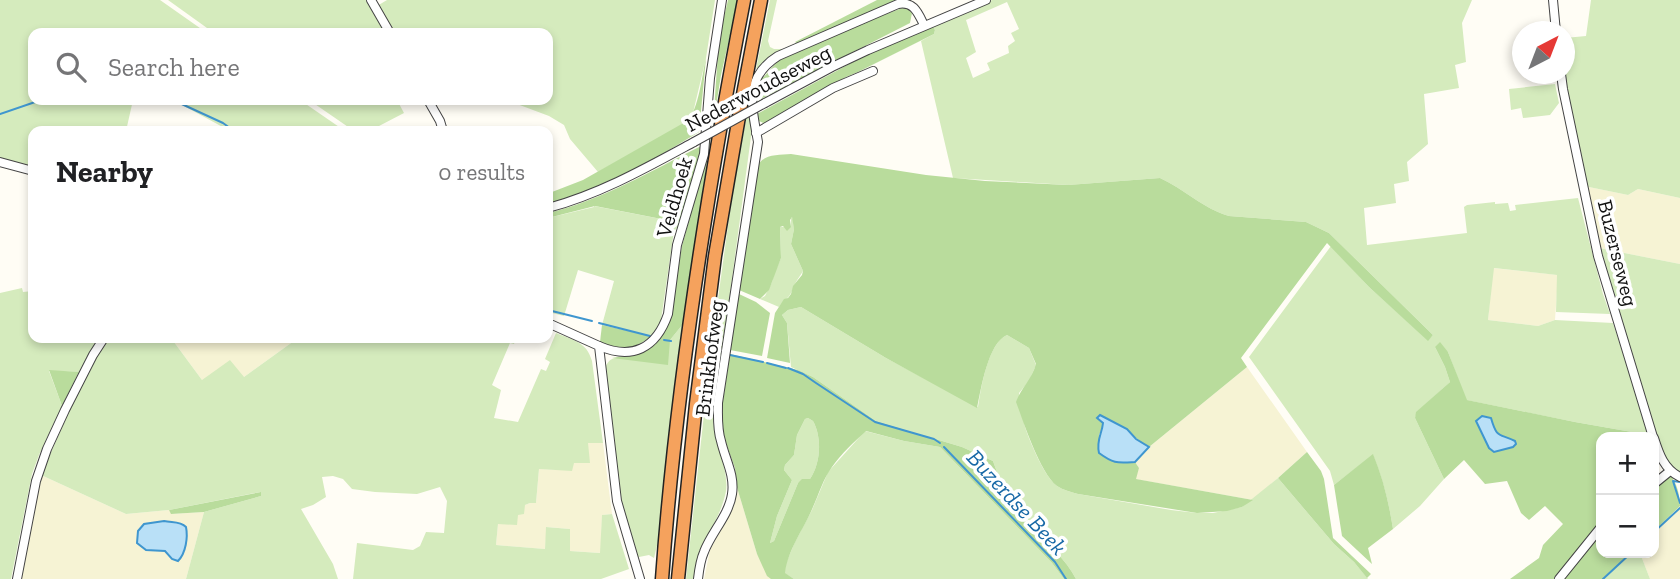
<!DOCTYPE html>
<meta charset="utf-8">
<style>
body{margin:0;font-family:"Zilla Slab",serif;background:#f6f6f6;color:#202124}
.controls{position:absolute;right:21px;bottom:21px;display:grid;overflow:hidden;border-radius:14px;box-shadow:0 4px 10px #0003}
.controls button{width:63px;height:63px;display:grid;place-items:center;padding:0;border:0;border-bottom:2px solid #e0e0e0;background:#fff;color:#202124;font:35px sans-serif}
.compass{position:absolute;left:1512px;top:21px;width:63px;height:63px;border-radius:50%;background:#fff;box-shadow:0 4px 10px #0003;rotate:42deg}
.list{margin:0;padding:0;list-style:none}
h2{display:flex;justify-content:space-between;align-items:center;height:91px;margin:0;padding:0 28px;font-size:30px}
h2 small{font-size:23px;font-weight:400;color:#757577}
.icon{flex:none;width:38px;height:38px;fill:none;stroke:currentColor;stroke-width:2;stroke-linecap:round;stroke-linejoin:round}
.map{position:relative;flex:none;width:1680px;height:579px;overflow:hidden}
.search{position:absolute;background:#fff;box-shadow:0 4px 10px #0003;left:28px;top:28px;width:525px;height:77px;display:flex;align-items:center;gap:18px;box-sizing:border-box;padding:0 24px;border-radius:14px;color:#757577;font-size:26px}
.panel{position:absolute;background:#fff;box-shadow:0 4px 10px #0003;left:28px;top:126px;width:525px;height:217px;border-radius:14px}
.map>svg:first-child{display:block}
</style>
<div class="map">
<svg width="1680" height="579" viewBox="0 0 1680 579">
<rect width="100%" height="100%" fill="#fffdf5"/>
<g fill="#f6f3d4">
<polygon points="1584,186 1628,195 1638,189 1680,198 1680,264 1599,248"/>
<polygon points="1493,268 1558,275 1555,320 1538,326 1488,320"/>
<polygon points="171,338 298,338 244,377 202,380"/>
<polygon points="1247,367 1307,452 1253,500 1135,479 1139,468 1135,462 1149,447"/>
<polygon points="588,442 603,443 612,514 602,515 601,553 570,551 570,529 547,527 545,549 496,545 498,524 518,514 525,505 530,503 536,503 539,469 571,470 572,464"/>
<polygon points="41,475 126,514 169,510 172,514 204,512 186,579 19,579"/>
<polygon points="736,484 757,554 771,578 786,579 704,579 710,550 732,510 735,497"/>
<polygon points="1680,506 1680,579 1650,579 1640,553 1654,553 1654,531"/>
</g>
<g fill="#d5ebbd" fill-rule="evenodd">
<polygon points="0,0 160,0 207,33 33,33 33,100 133,100 126,131 33,131 33,166 0,158"/>
<polygon points="168,0 366,0 385,33 214,33"/>
<polygon points="387,0 715,0 706,58 692,117 677,128 598,172 570,139 564,125 549,116 509,101 497,100 548,100 548,33 392,33 377,6"/>
<polygon points="770,0 777,0 768,41 770,47 774,49 784,49 756,69"/>
<path d="M992 0H1472L1462 23 1466 62 1455 65 1459 88 1424 94 1428 144 1407 162 1409 181 1394 184 1396 203 1364 208 1367 245 1467 233 1464 207 1467 205 1495 202V204L1508 203 1510 211 1516 210 1515 205 1578 198 1603 294 1610 314 1556 312 1557 275 1494 268 1488 320 1538 326 1555 320 1613 323 1649 435 1575 422 1466 400 1448 352 1435 347 1445 367 1450 382 1417 412 1415 418 1444 479 1420 506 1393 529C1389 503 1383 479 1373 455L1334 485 1330 471 1249 357 1331 246 1369 287 1428 340 1433 335 1329 233 1306 222 1229 216C1204 209 1184 189 1160 178L1068 185 953 178 921 41 934 34 935 30 932 25ZM1007 2 1019 29 1011 33 1015 41 1008 46 1009 53 987 63 990 70 973 78 966 58 976 52 966 20Z"/>
<polygon points="1591,0 1680,0 1680,198 1638,189 1628,195 1584,186 1572,137 1564,74 1565,38 1586,36"/>
<polygon points="1555,84 1559,103 1550,115 1523,118 1521,108 1511,110 1509,89"/>
<polygon points="173,100 300,100 345,131 230,131"/>
<polygon points="309,100 397,100 404,113 379,126 383,131 354,131"/>
<path d="M750 109 752 129 713 421C716 441 729 473 726 491 720 523 696 546 694 579H686L711 350 734 182 748 110Z"/>
<polygon points="594,206 682,223 674,231 661,320 656,331 651,336 602,325 614,281 578,270 564,316 548,312 548,218 594,207"/>
<path d="M791 217 793 219 794 229 791 244 803 271C801 275 798 278 796 282 794 285 793 290 791 293 788 299 782 302 779 307L760 299 765 296 772 282 774 274 781 258 780 227H791Z"/>
<polygon points="1599,248 1680,264 1680,474 1665,462 1615,304"/>
<polygon points="22,288 23,292 33,291 33,338 99,338 96,341 79,372 49,371 62,406 39,455 32,474 11,579 0,579 0,293"/>
<path d="M801 307 886 358 978 407C981 388 988 343 1007 335L1029 348 1036 365 1029 381 1019 393C1021 404 1022 416 1025 427 1030 442 1044 476 1057 486 1063 490 1071 492 1078 494L1171 510 1197 513H1213L1242 507 1278 478 1334 544 1354 562 1368 579H1076C1066 559 1047 544 1033 528 1015 509 1001 485 993 461L962 447 876 421 813 377 791 367 787 323 782 315 788 310Z"/>
<path d="M683 324 660 533 654 558 649 555 634 558 623 517 605 368C609 359 611 358 621 358L670 340Z"/>
<path d="M556 333C573 340 587 342 592 361L603 443H588L590 463H574L572 471 539 469 536 503H530L525 505 524 514 518 515 517 525 498 524 496 545 545 549 546 527 570 529V551L600 553 602 515 612 514 629 569 601 579H353L357 543 413 550 420 546 426 532 444 533 447 501 440 487 417 494 375 492 352 489 343 479 333 476 322 477 326 497 313 505 301 509 333 564 338 579H186L204 512 261 496 260 492 169 510 126 514 41 475 87 371 99 350 110 338H171L202 380 230 360 244 377 298 338H516L514 344 510 343 492 385 501 390 494 418 518 422 541 369 546 371 550 362 545 359Z"/>
<path d="M808 418 813 421C822 437 821 463 810 479L798 483 774 541 770 543 777 516 792 480 784 470 785 465 794 455 797 435 805 419Z"/>
<polygon points="865,431 904,441 940,447 1052,563 1064,579 794,579 784,573 786,563 795,542 812,510 828,472"/>
<polygon points="1631,553 1640,553 1650,579 1603,579"/>
</g>
<g fill="#b9dc9c" fill-rule="evenodd">
<polygon points="728,0 738,0 721,75 713,125 719,38"/>
<polygon points="877,0 902,0 799,45 795,42"/>
<polygon points="902,8 909,9 912,13 910,23 755,102 759,82 778,61 860,24"/>
<polygon points="932,25 935,30 934,34 858,72 846,77 772,121 766,124 759,121 755,115 875,50"/>
<path d="M706 58 699 132 619 180 588 192 548 205V195L552 192 583 180 687 121C699 110 702 74 706 58Z"/>
<polygon points="712,129 683,324 670,340 668,365 612,358 634,354 647,348 670,315 682,246 705,163 708,132"/>
<path d="M701 146 700 161 682 223 595 206 548 218V213C602 200 651 171 701 146Z"/>
<path d="M791 154 926 175 985 181 1068 185 1160 178C1184 189 1204 209 1229 216L1306 222 1329 233 1433 335 1428 341 1369 287 1327 243 1241 358 1247 367 1149 447C1133 438 1122 420 1103 423L1102 428 1099 435 1129 462H1135L1139 468 1136 479 1253 500 1242 507 1227 511 1197 513 1078 494C1071 492 1063 490 1057 486 1040 473 1024 423 1016 402 1021 388 1032 379 1036 364L1029 348 1007 335C988 343 981 389 977 408L886 358 801 307 788 310 782 315 787 323 790 363 767 358 775 313 784 299 788 298 791 294 793 286 802 275 803 271 791 244 794 229 792 217 790 220 791 227 787 231 783 226 780 227 781 258 769 290 760 299 739 290 758 165C764 154 779 155 791 154Z"/>
<polygon points="739,294 756,302 770,313 762,356 730,350"/>
<path d="M602 325 651 336C633 351 622 350 600 342Z"/>
<polygon points="1440,342 1448,352 1467,400 1575,422 1649,435 1650,437 1601,437 1601,522 1554,579 1510,579 1539,558 1543,545 1563,524 1545,506 1529,520 1521,513 1507,481 1485,484 1464,460 1444,479 1415,418 1416,412 1450,382 1445,367 1435,347"/>
<path d="M730 354 798 370 813 377 876 421 962 447 993 461C1001 485 1016 509 1033 528 1047 544 1066 559 1076 579H1064L1052 563 940 447 904 441 866 431C854 442 841 454 832 467 823 479 819 494 813 507 804 529 788 549 785 573L794 579H771L767 576 757 554 736 484 735 468 723 435 722 421 723 401ZM808 418 813 421C822 437 821 463 810 479H802L798 483 774 541 770 543 777 516 792 480 784 470 785 465 794 455 797 435 805 419Z"/>
<polygon points="49,370 79,372 62,406"/>
<polygon points="1307,452 1321,471 1324,479 1333,538 1371,574 1367,578 1354,562 1334,544 1278,478"/>
<path d="M1373 454C1383 478 1389 503 1393 529L1368 548 1372 564 1342 536 1334 485Z"/>
<path d="M1670 475C1677 482 1680 497 1680 506L1654 531V487Z"/>
<polygon points="261,492 261,496 204,512 171,514 169,510"/>
<polygon points="1601,529 1601,553 1631,553 1603,579 1563,579"/>
</g>
<g fill="#b9e0f7" stroke="#3f96cf" stroke-width="2">
<path d="M1100 415 1127 429 1136 439 1149 447 1135 462C1117 463 1114 464 1099 453 1096 440 1102 434 1103 423L1097 418Z"/>
<path d="M1482 416 1491 418C1497 439 1499 433 1515 441L1516 444 1513 447 1494 452 1489 448 1476 421Z"/>
<path d="M164 521C172 523 180 521 186 527 188 537 186 553 178 561L172 559 165 551 146 550 137 543 138 531 144 524Z"/>
</g>
<g fill="none" stroke-linecap="round" stroke-linejoin="round">
<g stroke="#3f96cf" stroke-width="2">
<polyline points="173,100 223,123 234,131"/>
<polyline points="0,114 41,100"/>
<polyline points="548,310 592,321"/>
<polyline points="599,323 650,336"/>
<polyline points="664,340 671,341"/>
<polyline points="730,355 763,362"/>
<polyline points="767,363 786,368"/>
<polyline points="788,368 803,374 816,383 875,422 934,439 940,443"/>
<polyline points="944,447 1055,562 1066,579"/>
<polyline points="1680,482 1673,481 1680,503"/>
<polyline points="1654,532 1680,508"/>
<polyline points="1603,579 1631,553"/>
</g>
<g stroke="#444" stroke-width="10">
<g id="minor">
<polyline points="371,0 390,33"/>
<polyline points="1553,0 1556,32"/>
<polyline points="1561,74 1563,89 1598,256 1653,437"/>
<polyline points="428,100 440,121 443,131"/>
<polyline points="765,103 832,67 868,50 986,0"/>
<polyline points="756,133 833,88 873,71"/>
<polyline points="0,162 33,171"/>
<path d="M548 208C600 194 646 168 694 142"/>
<polyline points="548,323 599,346 617,501 640,579"/>
<path d="M599 346C632 360 656 349 668 314L677 245 704 154 710 78 722 0"/>
<path d="M1654 438C1659 454 1664 469 1680 477"/>
<polyline points="1654,484 1670,471"/>
<polyline points="17,579 36,481 47,449 65,410 93,355 104,338"/>
<path d="M698 579C699 570 700 561 704 552 711 533 729 515 732 494 735 475 725 459 721 441 717 429 718 416 718 403L758 142C752 107 743 78 778 56L898 4C914 1 918 13 924 25"/>
<polyline points="1559,579 1601,527"/>
</g>
</g>
<g stroke="#222" stroke-width="15">
<g id="highway">
<path d="M662 579C676 385 707 191 744 0"/>
<polyline points="678,579 696,404 715,256 741,105 761,0"/>
</g>
</g>
<use href="#minor" stroke="#fff" stroke-width="8"/>
<use href="#highway" stroke="#f5a25d" stroke-width="12"/>
<g stroke="#444" stroke-width="10" stroke-linecap="butt">
<polyline id="minor-bridge" points="694,142 765,103"/>
</g>
<use href="#minor-bridge" stroke="#fff" stroke-width="8"/>
</g>
<g text-anchor="middle" dominant-baseline="central" stroke-width="7" stroke-linejoin="round" paint-order="stroke">
<g font-size="21" fill="#111" stroke="#fff">
<text transform="translate(758 88) rotate(-28)">Nederwoudseweg</text>
<text transform="translate(674 197) rotate(-74)">Veldhoek</text>
<text transform="translate(1618 253) rotate(76)">Buzerseweg</text>
<text transform="translate(709 358) rotate(-83)">Brinkhofweg</text>
</g>
<g font-size="23" font-style="italic" fill="#1768a6" stroke="#fff">
<text transform="translate(1017 502) rotate(47)">Buzerdse Beek</text>
</g>
</g>
</svg>
<div class="controls">
<button>+</button>
<button>−</button>
</div>
<svg class="compass" viewBox="-18 -18 36 36"><path d="M0-13l5 13h-10z" fill="#e53935"/><path d="M0 13l5-13h-10z" fill="#757577"/></svg>
<div class="search"><svg class="icon" aria-label="search" viewBox="0 0 24 24"><circle cx="10" cy="10" r="6"/><path d="M15 15l6 6"/></svg>Search here</div>
<section class="panel">
<h2>Nearby<small>0 results</small></h2>
<ul class="list">
</ul>
</section>
</div>
